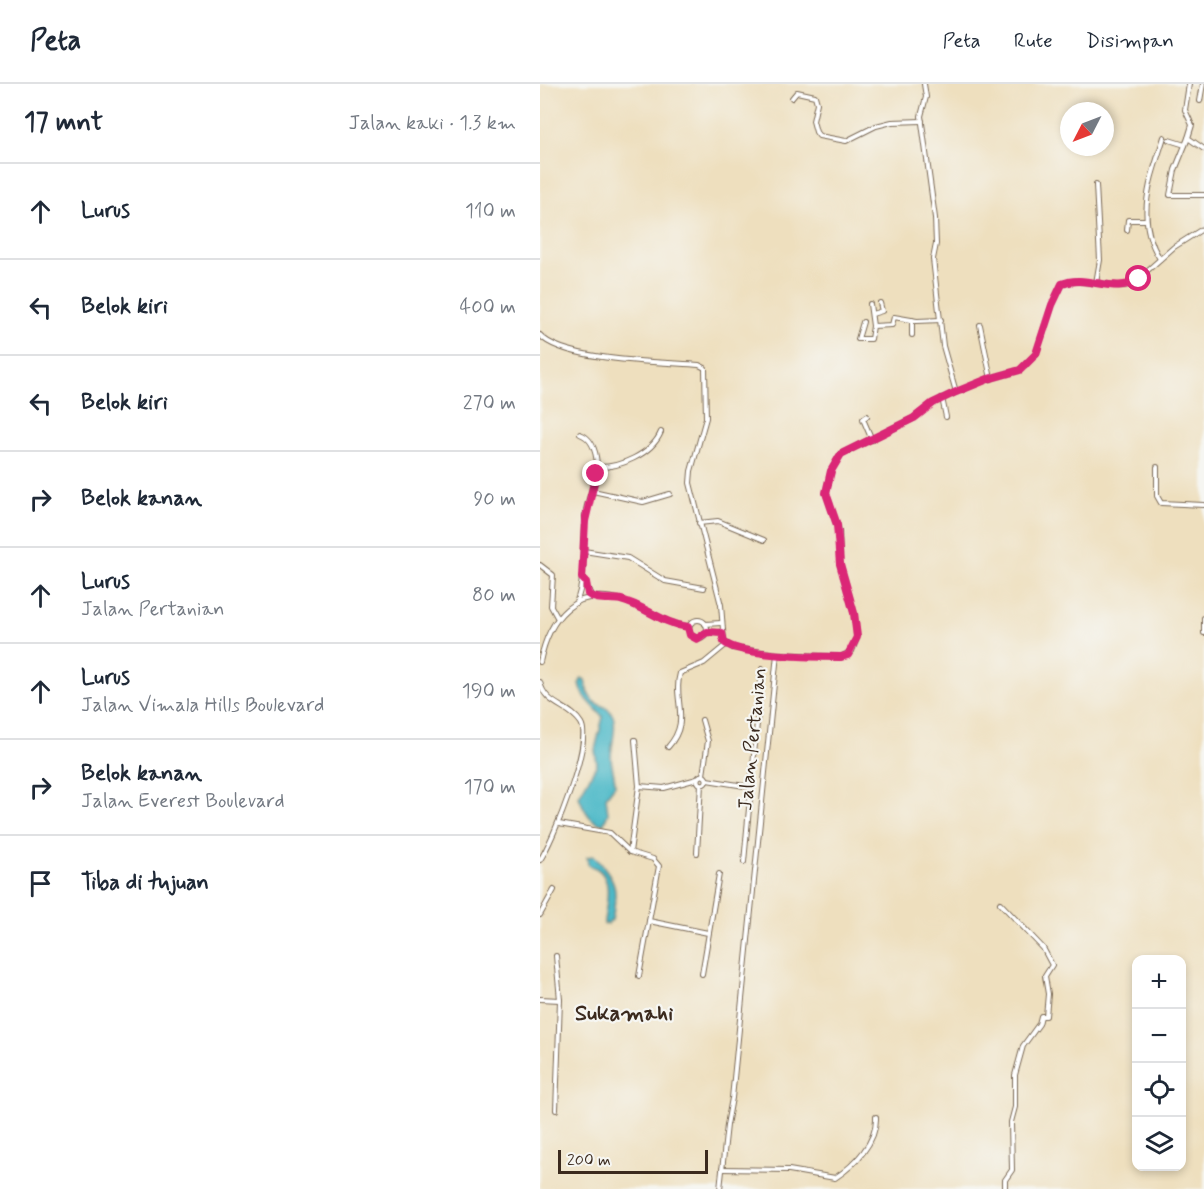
<!DOCTYPE html>
<html lang="id">
<meta charset="utf-8">
<style>
body{margin:0;font-family:Mynerve,sans-serif;background:#f6f6f7;color:#1f2937}
.controls{position:absolute;right:18px;bottom:18px;display:grid;overflow:hidden;border-radius:12px;box-shadow:0 3px 9px #0003}
.controls button{width:54px;height:54px;display:grid;place-items:center;padding:0;border:0;border-bottom:2px solid #e0e1e3;background:#fff;color:#1f2937;font:30px sans-serif}
.compass{position:absolute;left:520px;top:18px;width:54px;height:54px;border-radius:50%;background:#fff;box-shadow:0 3px 9px #0003;rotate:228deg}
.scale{position:absolute;left:18px;bottom:15px;width:150px;box-sizing:border-box;padding-left:6px;border:3px solid #3b2a1e;border-top:0;font-size:16px;line-height:21px;white-space:nowrap;color:#3b2a1e;-webkit-text-stroke:4px #f6f6f2;paint-order:stroke}
.stop{position:absolute;width:18px;height:18px;margin:-14px;border:4px solid #db2777;border-radius:50%;background:#fff}
.stop.end{background:#db2777;border-color:#fff;box-shadow:0 2px 6px #0008}
.list{margin:0;padding:0;list-style:none}
h2{display:flex;justify-content:space-between;align-items:center;height:78px;margin:0;padding:0 24px;font-size:26px}
h2 small{font-size:20px;font-weight:400;color:#747a83}
.list li{display:grid;grid-template-columns:39px 1fr auto;gap:18px;align-items:center;box-sizing:border-box;height:96px;padding:0 24px;border-top:2px solid #e0e1e3}
.list b{display:block;font-size:22px;white-space:nowrap}
.list p{margin:0;font-size:20px;white-space:nowrap;color:#747a83}
.list em{font-size:20px;font-style:normal;color:#747a83}
.icon{flex:none;width:33px;height:33px;fill:none;stroke:currentColor;stroke-width:2;stroke-linecap:round;stroke-linejoin:round}
.map{position:relative;flex:none;width:664px;height:1105px;overflow:hidden}
header{display:flex;align-items:center;gap:36px;box-sizing:border-box;height:84px;padding:0 30px;background:#fff;border-bottom:2px solid #e0e1e3}
header strong{font-size:28px}
nav{display:flex;gap:33px;margin-inline-start:auto;font-size:21px}
main{display:flex}
aside{flex:1;background:#fff}
.map>svg:first-child{display:block}
</style>
<header>
<strong>Peta</strong>
<nav><a>Peta</a><a>Rute</a><a>Disimpan</a></nav>
</header>
<main>
<aside>
<h2>17 mnt<small>Jalan kaki · 1.3 km</small></h2>
<ul class="list">
<li><svg class="icon" aria-label="ahead" viewBox="0 0 24 24"><path d="M12 20V5M6 11l6-6 6 6"/></svg><div><b>Lurus</b></div><em>110 m</em></li>
<li><svg class="icon" aria-label="left" viewBox="0 0 24 24"><path d="M17 20v-9H6M10 6l-5 5 5 5"/></svg><div><b>Belok kiri</b></div><em>400 m</em></li>
<li><svg class="icon" aria-label="left" viewBox="0 0 24 24"><path d="M17 20v-9H6M10 6l-5 5 5 5"/></svg><div><b>Belok kiri</b></div><em>270 m</em></li>
<li><svg class="icon" aria-label="right" viewBox="0 0 24 24"><path d="M7 20v-9h11M14 6l5 5-5 5"/></svg><div><b>Belok kanan</b></div><em>90 m</em></li>
<li><svg class="icon" aria-label="ahead" viewBox="0 0 24 24"><path d="M12 20V5M6 11l6-6 6 6"/></svg><div><b>Lurus</b><p>Jalan Pertanian</p></div><em>80 m</em></li>
<li><svg class="icon" aria-label="ahead" viewBox="0 0 24 24"><path d="M12 20V5M6 11l6-6 6 6"/></svg><div><b>Lurus</b><p>Jalan Vimala Hills Boulevard</p></div><em>190 m</em></li>
<li><svg class="icon" aria-label="right" viewBox="0 0 24 24"><path d="M7 20v-9h11M14 6l5 5-5 5"/></svg><div><b>Belok kanan</b><p>Jalan Everest Boulevard</p></div><em>170 m</em></li>
<li><svg class="icon" aria-label="arrive" viewBox="0 0 24 24"><path d="M6 21V4h12l-3 4 3 4H6"/></svg><div><b>Tiba di tujuan</b></div></li>
</ul>
</aside>
<div class="map">
<svg width="664" height="1105" viewBox="0 0 664 1105">
<rect width="100%" height="100%" fill="#f6f6f2"/>
<filter id="ink" filterUnits="userSpaceOnUse"><feTurbulence type="fractalNoise" baseFrequency=".0167" numOctaves="2"/><feDisplacementMap in="SourceGraphic" scale="12" xChannelSelector="R" yChannelSelector="G"/><feConvolveMatrix kernelMatrix="1 2 1 2 8 2 1 2 1" color-interpolation-filters="sRGB"/></filter>
<filter id="wash" filterUnits="userSpaceOnUse"><feTurbulence type="fractalNoise" baseFrequency=".008" numOctaves="4" result="noise"/><feDisplacementMap in="SourceGraphic" scale="24" xChannelSelector="R" yChannelSelector="G"/><feGaussianBlur stdDeviation="1.35" result="paint"/><feColorMatrix in="noise" values="0 0 0 0 0 0 0 0 0 0 0 0 0 0 0 0 0 1.4 0 .05"/><feComposite in="paint" operator="in"/></filter>
<g filter="url(#wash)">
<rect width="100%" height="100%" fill="#eedfbe"/>
<g fill="#4db9c8" stroke="#447273" stroke-width="1.5">
<path d="M42 594 45 596C50 629 65 616 72 630 78 641 71 661 71 673 71 682 75 691 75 701L66 713 68 730 63 740C50 739 43 724 39 712L57 680 55 666 63 633 45 613 39 600Z"/>
<path d="M54 772C77 795 78 805 72 836L68 840H64V837C66 821 74 794 56 784 53 783 50 782 48 780L47 773Z"/>
</g>
</g>
<g filter="url(#ink)">
<g fill="none" stroke-linecap="round" stroke-linejoin="round">
<g stroke="#7a6956" stroke-width="6">
<g id="minor">
<polyline points="384,0 386,13 381,32 395,134 396,160 393,175 403,262 416,308"/>
<polyline points="649,0 645,26 652,41 648,54 664,65"/>
<polyline points="252,14 257,8 275,12 277,19 273,37 276,48 279,52 306,57 336,42 352,38 382,37"/>
<polyline points="660,17 663,0"/>
<polyline points="648,54 635,86 630,111 664,111"/>
<polyline points="629,56 645,61"/>
<polyline points="587,146 588,136 605,136"/>
<path d="M620 175C594 134 611 95 624 53"/>
<polyline points="556,199 560,176 556,101"/>
<polyline points="330,220 333,242"/>
<polyline points="332,230 342,227 340,219"/>
<polyline points="323,238 318,255 331,255 333,242 352,241 354,233 377,237 401,236"/>
<polyline points="440,241 451,295"/>
<path d="M0 251C22 277 123 278 159 281L165 284 166 334 151 387 150 399 181 521 184 558 193 564 237 570 301 573 312 567 317 553 314 529 300 480 299 447 286 409 291 387 301 370 374 334 393 319 416 308 448 295 480 286 496 270 512 221 522 200 536 197 580 202 591 201 634 163 664 144"/>
<polyline points="372,251 372,236"/>
<polyline points="402,314 406,333"/>
<polyline points="327,332 323,335 332,356"/>
<path d="M57 383C79 384 112 370 121 348"/>
<polyline points="617,383 617,412 621,419 664,421"/>
<polyline points="53,407 103,418 130,410"/>
<polyline points="159,439 178,437 224,456"/>
<polyline points="44,467 88,474 125,497 164,504"/>
<polyline points="0,481 13,491 11,522 17,533"/>
<polyline points="42,494 52,513"/>
<path d="M36 519C48 490 40 457 46 426 49 411 57 397 57 380 56 368 52 354 40 350"/>
<polyline points="664,534 664,549"/>
<circle cx="158" cy="545" r="9"/>
<polyline points="165,540 181,539"/>
<polyline points="167,548 182,549"/>
<path d="M0 578C9 534 35 501 84 517 107 524 124 540 149 543"/>
<path d="M0 598C5 622 30 621 41 639 53 658 13 757 0 776"/>
<polyline points="162,636 168,657 163,691"/>
<path d="M128 663C152 636 132 616 140 589L164 579 187 560"/>
<circle cx="162" cy="696" r="4.5"/>
<polyline points="167,696 211,703"/>
<polyline points="99,702 124,704 157,695"/>
<polyline points="19,740 70,749 90,768 113,775 119,782 99,892"/>
<polyline points="90,768 99,702 95,656"/>
<polyline points="157,769 161,700"/>
<polyline points="204,778 222,585"/>
<polyline points="460,819 503,864 512,881 505,892 508,910 506,932 501,932 499,940 483,962 475,991 475,1023 471,1038 472,1086 465,1096 465,1105"/>
<polyline points="0,831 14,806"/>
<polyline points="109,837 168,849"/>
<polyline points="162,890 179,790"/>
<polyline points="0,915 20,916"/>
<polyline points="16,1026 20,916 16,872"/>
<path d="M182 1085 249 1086 295 1094C315 1081 337 1058 336 1033"/>
<polyline points="180,1105 187,1041 192,1014 237,570"/>
</g>
</g>
<use href="#minor" stroke="#fff" stroke-width="4"/>
</g>
</g>
<g fill="none" stroke-linecap="round" stroke-linejoin="round" filter="url(#ink)">
<path stroke="#db2777" stroke-width="8" d="M56 390 45 437 42 494 46 498 48 510C56 517 70 514 81 516 105 522 123 540 148 543L150 551 157 555 167 548 182 549 184 558C198 572 279 573 301 573L308 571 317 553 314 529 300 480 297 441 286 409 291 387 301 370 374 334 393 319 416 308 448 295 480 286 496 270 512 221 522 200C547 189 575 212 599 195"/>
</g>
<g text-anchor="middle" dominant-baseline="central" stroke-width="4.5" stroke-linejoin="round" paint-order="stroke">
<g font-size="20" fill="#3b2a1e" stroke="#f6f6f2">
<text transform="translate(213 655) rotate(-84)">Jalan Pertanian</text>
</g>
<g font-size="22" font-weight="bold" fill="#3b2a1e" stroke="#f6f6f2">
<text x="84" y="930">Sukamahi</text>
</g>
</g>
</svg>
<div class="controls">
<button>+</button>
<button>−</button>
<button><svg class="icon" aria-label="locate" viewBox="0 0 24 24"><circle cx="12" cy="12" r="6"/><path d="M12 2v4M12 18v4M2 12h4M18 12h4"/></svg></button>
<button><svg class="icon" aria-label="layers" viewBox="0 0 24 24"><path d="M12 4l9 5-9 5-9-5zM3 14l9 5 9-5"/></svg></button>
</div>
<svg class="compass" viewBox="-18 -18 36 36"><path d="M0-13l5 13h-10z" fill="#e53935"/><path d="M0 13l5-13h-10z" fill="#747a83"/></svg>
<div class="scale">200 m</div>
<div class="stop" style="left:599px;top:195px"></div>
<div class="stop end" style="left:56px;top:390px"></div>
</div>
</main>
